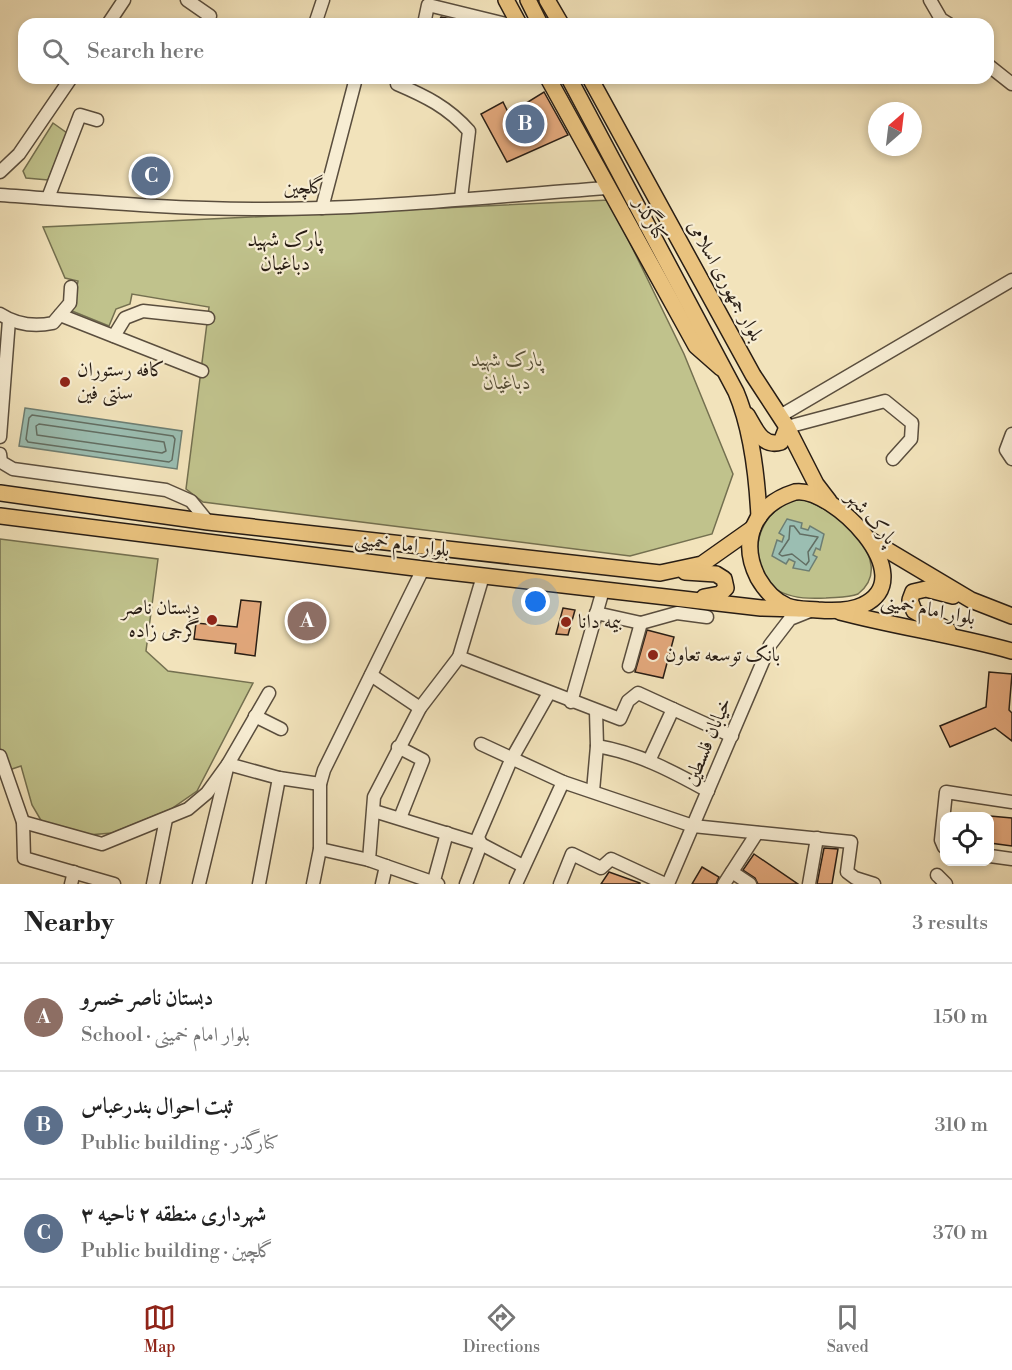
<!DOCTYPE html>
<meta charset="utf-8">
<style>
body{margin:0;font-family:"Libre Bodoni",Amiri,serif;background:#f2f2f2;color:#222}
.controls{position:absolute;right:18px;bottom:18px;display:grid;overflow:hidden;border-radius:12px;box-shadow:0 3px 9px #0003}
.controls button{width:54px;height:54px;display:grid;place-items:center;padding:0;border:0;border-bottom:2px solid #e0e0e0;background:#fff;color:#222;font:30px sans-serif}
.compass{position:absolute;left:868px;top:102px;width:54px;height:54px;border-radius:50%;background:#fff;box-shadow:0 3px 9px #0003;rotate:28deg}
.you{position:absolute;left:536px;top:602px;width:21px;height:21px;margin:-15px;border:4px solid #fff;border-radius:50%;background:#1a73e8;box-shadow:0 0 0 9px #1a73e833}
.badge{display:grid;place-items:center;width:39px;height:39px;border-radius:50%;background:#8f2418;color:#fff;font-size:20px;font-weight:700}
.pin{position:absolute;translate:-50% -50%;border:3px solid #fff;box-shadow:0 2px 6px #0006}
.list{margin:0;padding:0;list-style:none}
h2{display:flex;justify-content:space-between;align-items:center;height:78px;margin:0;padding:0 24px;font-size:26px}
h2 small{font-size:20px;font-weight:400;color:#767676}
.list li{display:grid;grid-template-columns:39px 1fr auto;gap:18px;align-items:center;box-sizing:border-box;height:108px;padding:0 24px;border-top:2px solid #e0e0e0}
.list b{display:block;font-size:22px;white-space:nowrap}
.list p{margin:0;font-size:20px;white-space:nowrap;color:#767676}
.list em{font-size:20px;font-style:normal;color:#767676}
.icon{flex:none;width:33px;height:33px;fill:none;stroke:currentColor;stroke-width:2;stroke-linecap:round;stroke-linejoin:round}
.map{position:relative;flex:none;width:1012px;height:884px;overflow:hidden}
.search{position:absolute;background:#fff;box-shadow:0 3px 9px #0003;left:18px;right:18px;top:18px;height:66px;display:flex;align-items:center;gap:15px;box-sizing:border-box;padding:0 21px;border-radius:18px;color:#767676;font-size:22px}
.sheet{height:402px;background:#fff}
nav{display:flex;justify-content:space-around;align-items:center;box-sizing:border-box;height:84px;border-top:2px solid #e0e0e0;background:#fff;font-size:16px;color:#767676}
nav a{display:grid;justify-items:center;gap:3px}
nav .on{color:#8f2418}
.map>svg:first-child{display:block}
</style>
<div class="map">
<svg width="1012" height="884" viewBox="0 0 1012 884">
<rect width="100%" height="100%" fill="#f2e3bb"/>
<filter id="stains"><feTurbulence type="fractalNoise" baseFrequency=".00333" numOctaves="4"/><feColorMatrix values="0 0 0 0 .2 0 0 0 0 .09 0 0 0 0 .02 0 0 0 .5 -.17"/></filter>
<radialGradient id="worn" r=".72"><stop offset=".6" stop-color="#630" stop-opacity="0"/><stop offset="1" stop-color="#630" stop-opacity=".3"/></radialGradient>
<g fill="#c0c28c" stroke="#747050" stroke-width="1.5">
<polygon points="53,123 67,133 48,180 26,178 23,171"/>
<polygon points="609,200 684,354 733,474 712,534 630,556 203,502 186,489 209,307 132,294 130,304 116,309 109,326 72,311 78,281 65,278 43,227"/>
<path d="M800 499C832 505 900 561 858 594 848 598 837 597 826 598 810 599 790 599 776 589 742 562 758 506 800 499Z"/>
<polygon points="0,539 158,559 146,651 168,671 253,683 197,791 171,809 112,833 88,835 42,822 32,805 21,766 6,771 0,754"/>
</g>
<g fill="#9bbeb2" stroke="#6d7e73" stroke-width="1.5">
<polygon points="25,408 182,431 177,469 19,446"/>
<polygon points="787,519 802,523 801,528 808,530 810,526 824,534 820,550 816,548 813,555 817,557 809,571 793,568 795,562 789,559 786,564 772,556 777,540 782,542 784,536 779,533"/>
</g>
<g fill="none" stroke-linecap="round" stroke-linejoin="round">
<g stroke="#626e63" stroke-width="1.5">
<polygon points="32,415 173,436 175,439 172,460 169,462 28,442 26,439 29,418"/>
<polygon points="39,424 164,442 166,451 162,453 37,435 36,426"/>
<polygon points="790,526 794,526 800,534 818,537 808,552 809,561 806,565 792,554 782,556 779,554 789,539"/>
</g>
</g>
<g fill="#e3a87c" stroke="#281d14" stroke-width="1.5">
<polygon points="441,17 452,19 462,24 437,24"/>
<polygon points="544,92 568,135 507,162 481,114 503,102 508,112 515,110"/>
<polygon points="241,600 261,602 255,656 235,653 236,644 194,639 196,623 237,627"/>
<polygon points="563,608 575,610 568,635 556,634"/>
<polygon points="647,630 674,637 663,678 635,672"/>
<polygon points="989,672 1012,674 1009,710 1012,713 1012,741 995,728 950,747 940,726 986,707"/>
<polygon points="990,816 1012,818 1012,846 990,843"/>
<polygon points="824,848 838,849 832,884 817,884"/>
<polygon points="754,854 798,884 758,884 755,878 743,870"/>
<polygon points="702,867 719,877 716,884 692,884"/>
<polygon points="609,872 640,883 640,884 601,884"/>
</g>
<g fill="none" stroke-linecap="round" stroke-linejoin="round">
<g stroke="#5a4e3e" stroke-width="15">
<g id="minor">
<polyline points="187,0 210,16"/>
<polyline points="930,0 941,19 949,24"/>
<polyline points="108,24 124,0"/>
<polyline points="315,24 323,0"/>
<polyline points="424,24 428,5 506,24"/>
<polyline points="988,65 1012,84"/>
<path d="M397 84C425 96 448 107 469 131L461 198"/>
<polyline points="0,172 19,154 71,78"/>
<path d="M0 195C85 201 169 209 254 209 372 210 491 196 608 188"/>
<polyline points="48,198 80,115 97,120"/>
<polyline points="322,208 356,78"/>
<path d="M0 314C17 325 34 327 53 323L70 303 71 287"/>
<polyline points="60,315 202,371"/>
<polyline points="114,336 125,318 143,311 208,318"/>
<polyline points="780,416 1012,280"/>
<polyline points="787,427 885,401 912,423 911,439 893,459"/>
<polyline points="1012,434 1006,450 1012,459"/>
<polyline points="0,437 9,320"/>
<polyline points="0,454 1,462 13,469 166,490 191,501 208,522"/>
<polyline points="596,613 641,623 677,613 707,617"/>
<polyline points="459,657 620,719 628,701 638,693 732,736"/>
<polyline points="629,666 641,623"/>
<polyline points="371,675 420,708"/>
<polyline points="571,702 603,590"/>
<polyline points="255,716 281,729"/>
<polyline points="481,744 563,782 693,826 851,842 847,872 855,878 874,884"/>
<path d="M597 746C638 753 672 771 708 791"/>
<polyline points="398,747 423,760 400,818"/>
<polyline points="0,756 23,822 24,858 114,884"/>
<polyline points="649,761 673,709"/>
<polyline points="593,791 597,746 596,711"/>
<polyline points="374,811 481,844 523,866"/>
<polyline points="23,822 102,844 188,809 207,793 228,764 269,693"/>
<polyline points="944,847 941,840 946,792 1012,802"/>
<polyline points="320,849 369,860"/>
<polyline points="990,856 1012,859"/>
<polyline points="386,866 438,884"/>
<polyline points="732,872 750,884"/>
<polyline points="937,875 946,884"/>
<polyline points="71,884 74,872"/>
<polyline points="153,884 166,819"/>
<polyline points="199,884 228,764 279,778 320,784"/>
<polyline points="259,884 279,778"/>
<polyline points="313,884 320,849 320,784 324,770 423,569"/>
<polyline points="382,884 386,866 369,860 374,797 420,708 459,657 483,576"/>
<polyline points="433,884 447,833"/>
<polyline points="466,884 481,844 478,837 511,760 549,693"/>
<polyline points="516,884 563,782"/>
<polyline points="560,884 572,854 601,868 611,859 665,884"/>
<polyline points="668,884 770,645 790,619 810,611"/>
<polyline points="724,884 757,833"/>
<polyline points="809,884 817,838"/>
</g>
</g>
<g stroke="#281d14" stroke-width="18">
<g id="major">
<polyline points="506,0 519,24"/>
<polyline points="528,0 540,24"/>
<polyline points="547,0 561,24"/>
<polyline points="548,78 696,346 721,368"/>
<path d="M569 78 736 392C752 430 757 476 759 517"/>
<polyline points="590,78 753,375 787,427 816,484 829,501"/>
<path d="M747 415C755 428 762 448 781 442L787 427"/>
<path d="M795 492C832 486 923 577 863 605 851 611 832 611 818 610 808 609 797 610 787 606 773 600 765 590 758 578 739 540 754 505 795 492Z"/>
<polyline points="0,493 208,522 660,573 702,564 753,528"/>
<polyline points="0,516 423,569 761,608 799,609"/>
<polyline points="872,541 971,600 1012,616"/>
<polyline points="685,572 716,574 724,579 726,588 720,594 704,597"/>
<path d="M840 612C897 627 955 635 1012 651"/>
<polyline points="948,630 914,611 910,600 913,592 926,589 953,596"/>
</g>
</g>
<use href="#minor" stroke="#f7edd3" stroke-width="12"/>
<use href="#major" stroke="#e9c27e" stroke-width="15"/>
</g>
<g fill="#8f2418" stroke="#f7edd3" stroke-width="2">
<circle cx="65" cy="382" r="6"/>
<circle cx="212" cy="620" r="6"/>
<circle cx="566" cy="622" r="6"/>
<circle cx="653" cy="655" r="6"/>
</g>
<g text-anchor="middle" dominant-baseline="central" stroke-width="4.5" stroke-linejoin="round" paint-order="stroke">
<g font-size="20" fill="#281d14" stroke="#f7edd3">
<text transform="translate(304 188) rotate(-2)">گلچین</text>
<text transform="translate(650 220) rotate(61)">کنارگذر</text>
<text transform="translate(725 281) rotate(61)">بلوار جمهوری اسلامی</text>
<text transform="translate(871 518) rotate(49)">پارک شهر</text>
<text transform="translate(402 545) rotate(7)">بلوار امام خمینی</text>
<text transform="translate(928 610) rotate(11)">بلوار امام خمینی</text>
<text transform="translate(708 742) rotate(-67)">خیابان فلسطین</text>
</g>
<g font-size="20" font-style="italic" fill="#564f38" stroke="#f7edd3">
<text x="507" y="360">پارک شهید<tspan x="507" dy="23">دباغیان</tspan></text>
</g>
<g font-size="20" fill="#281d14" stroke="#f7edd3" text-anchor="start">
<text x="77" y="370">کافه رستوران<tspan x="77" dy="23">سنتی فین</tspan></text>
<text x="200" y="608" text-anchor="end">دبستان ناصر<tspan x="200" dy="23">گرجی زاده</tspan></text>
<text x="578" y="622">بیمه دانا</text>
<text x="665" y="655">بانک توسعه تعاون</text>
</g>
<g font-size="21" fill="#281d14" stroke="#f7edd3">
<text x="285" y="240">پارک شهید<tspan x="285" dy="24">دباغیان</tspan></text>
</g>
</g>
<rect width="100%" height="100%" filter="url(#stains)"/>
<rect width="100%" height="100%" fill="url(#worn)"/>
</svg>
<div class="controls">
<button><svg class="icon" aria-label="locate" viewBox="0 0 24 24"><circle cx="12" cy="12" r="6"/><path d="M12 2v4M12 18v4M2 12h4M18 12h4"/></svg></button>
</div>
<svg class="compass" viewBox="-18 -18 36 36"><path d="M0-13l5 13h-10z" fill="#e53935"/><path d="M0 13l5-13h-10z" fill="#767676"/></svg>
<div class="you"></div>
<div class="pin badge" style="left:307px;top:621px;background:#8d6e63">A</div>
<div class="pin badge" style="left:525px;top:124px;background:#5c6f8a">B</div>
<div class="pin badge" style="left:151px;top:176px;background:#5c6f8a">C</div>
<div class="search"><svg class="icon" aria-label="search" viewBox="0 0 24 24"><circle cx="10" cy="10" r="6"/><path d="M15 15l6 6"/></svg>Search here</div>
</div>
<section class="sheet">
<h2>Nearby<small>3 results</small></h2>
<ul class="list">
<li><span class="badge" style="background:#8d6e63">A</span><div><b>دبستان ناصر خسرو</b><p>School · بلوار امام خمینی</p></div><em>150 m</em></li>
<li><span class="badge" style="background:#5c6f8a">B</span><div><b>ثبت احوال بندرعباس</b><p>Public building · کنارگذر</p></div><em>310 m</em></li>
<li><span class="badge" style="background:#5c6f8a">C</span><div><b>شهرداری منطقه ۲ ناحیه ۳</b><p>Public building · گلچین</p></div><em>370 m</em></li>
</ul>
</section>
<nav>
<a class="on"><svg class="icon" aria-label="map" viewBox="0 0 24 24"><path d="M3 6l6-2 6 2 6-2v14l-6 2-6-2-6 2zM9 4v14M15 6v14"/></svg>Map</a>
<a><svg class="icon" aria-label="directions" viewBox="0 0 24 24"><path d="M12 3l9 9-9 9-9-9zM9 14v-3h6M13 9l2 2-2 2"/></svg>Directions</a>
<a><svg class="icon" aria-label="saved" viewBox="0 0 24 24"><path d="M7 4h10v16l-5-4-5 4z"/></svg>Saved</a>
</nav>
